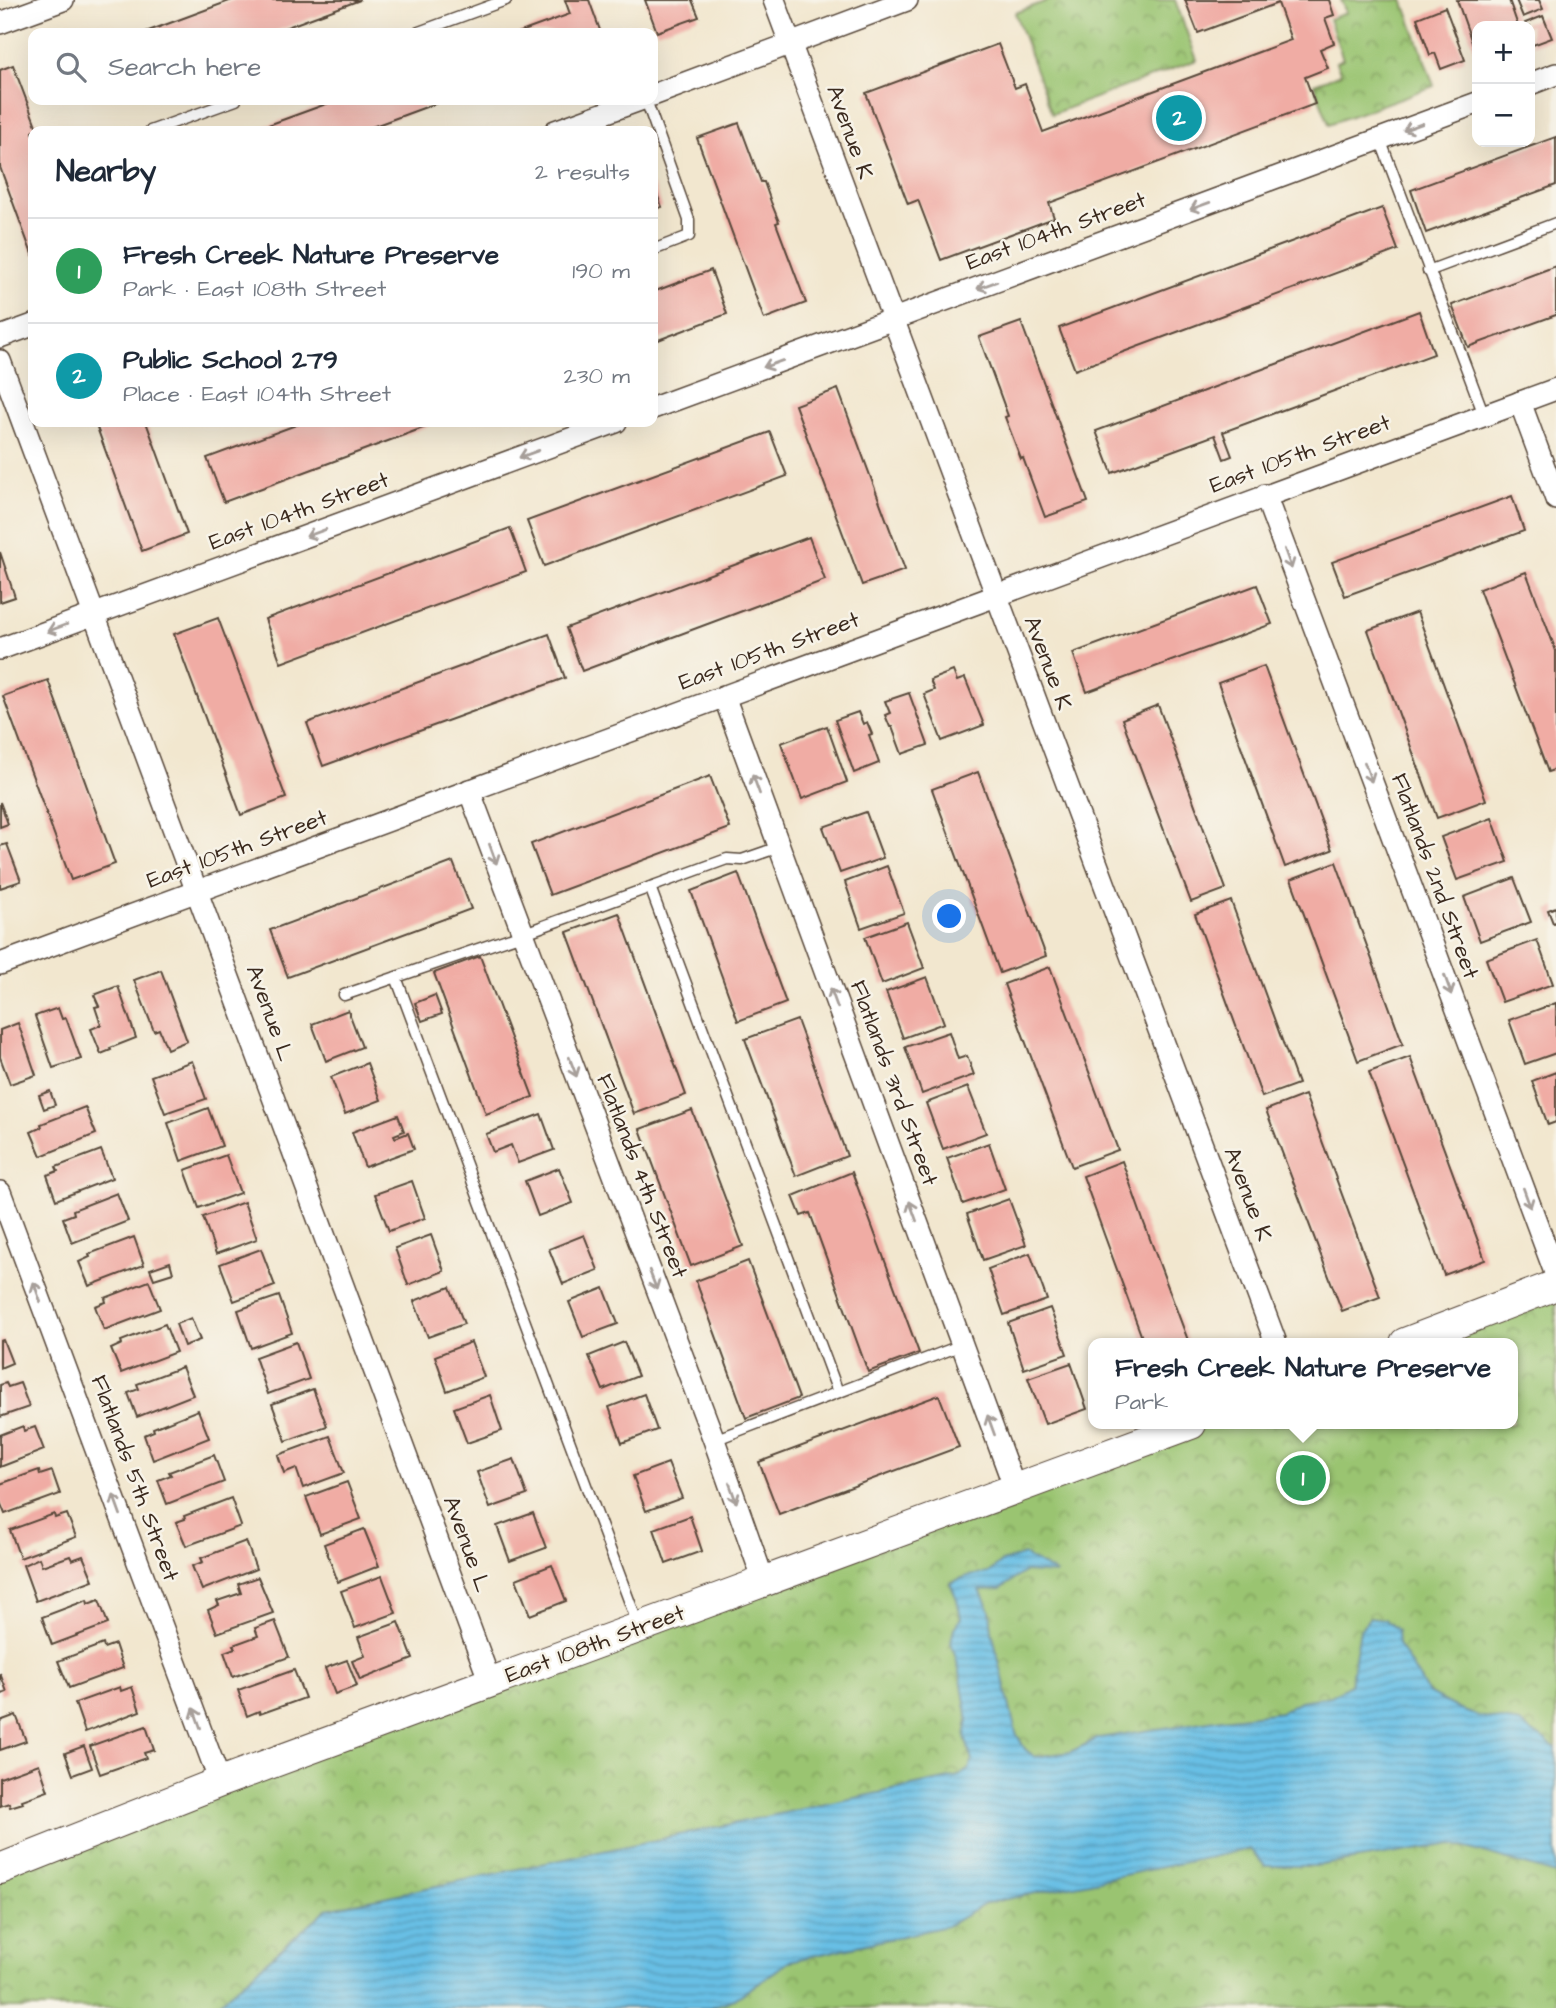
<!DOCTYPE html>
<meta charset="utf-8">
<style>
body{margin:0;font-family:"Architects Daughter",sans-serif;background:#f2f2f3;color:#1f2937}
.controls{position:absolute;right:21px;top:21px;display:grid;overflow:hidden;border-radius:14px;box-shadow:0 7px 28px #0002}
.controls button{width:63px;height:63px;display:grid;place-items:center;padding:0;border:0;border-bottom:2px solid #e0e1e3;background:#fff;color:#1f2937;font:35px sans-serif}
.you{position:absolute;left:950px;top:917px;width:24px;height:24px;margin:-18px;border:5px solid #fff;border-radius:50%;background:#1a73e8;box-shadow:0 0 0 10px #1a73e833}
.badge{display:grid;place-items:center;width:46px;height:46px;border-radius:50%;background:#7c3aed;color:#fff;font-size:23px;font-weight:700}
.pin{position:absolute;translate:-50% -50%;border:4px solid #fff;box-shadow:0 2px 7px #0006}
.popup{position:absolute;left:1088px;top:1338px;width:430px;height:91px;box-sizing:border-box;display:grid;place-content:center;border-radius:14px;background:#fff;filter:drop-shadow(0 2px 5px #0005);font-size:23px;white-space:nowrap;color:#747a83}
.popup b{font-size:26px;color:#1f2937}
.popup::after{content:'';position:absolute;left:50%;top:100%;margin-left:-14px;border:14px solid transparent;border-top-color:#fff}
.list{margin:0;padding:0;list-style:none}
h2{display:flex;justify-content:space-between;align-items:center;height:91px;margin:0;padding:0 28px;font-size:30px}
h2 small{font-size:23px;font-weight:400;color:#747a83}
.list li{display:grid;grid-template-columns:46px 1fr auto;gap:21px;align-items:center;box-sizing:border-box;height:105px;padding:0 28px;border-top:2px solid #e0e1e3}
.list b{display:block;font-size:26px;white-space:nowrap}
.list p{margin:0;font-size:23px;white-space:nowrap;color:#747a83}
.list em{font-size:23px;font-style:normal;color:#747a83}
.icon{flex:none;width:38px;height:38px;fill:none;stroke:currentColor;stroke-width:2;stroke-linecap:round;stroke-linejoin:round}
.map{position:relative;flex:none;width:1556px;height:2008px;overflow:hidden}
.search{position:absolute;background:#fff;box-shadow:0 7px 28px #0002;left:28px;top:28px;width:630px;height:77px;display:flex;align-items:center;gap:18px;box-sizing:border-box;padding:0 24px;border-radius:14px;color:#747a83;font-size:26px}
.panel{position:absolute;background:#fff;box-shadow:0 7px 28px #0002;left:28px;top:126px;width:630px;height:301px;border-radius:14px}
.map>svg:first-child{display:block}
</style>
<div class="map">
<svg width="1556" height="2008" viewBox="0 0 1556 2008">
<defs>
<pattern id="park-crowns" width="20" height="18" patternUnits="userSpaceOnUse" patternTransform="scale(1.75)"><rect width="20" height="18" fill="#9ac471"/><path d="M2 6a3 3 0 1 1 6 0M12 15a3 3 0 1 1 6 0" fill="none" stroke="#7f9f5c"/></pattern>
<pattern id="water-rules" width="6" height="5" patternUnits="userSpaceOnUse" patternTransform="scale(1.75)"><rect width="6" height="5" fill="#68bfe5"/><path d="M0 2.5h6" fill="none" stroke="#579bb9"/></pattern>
</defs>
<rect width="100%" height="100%" fill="#f7f3e8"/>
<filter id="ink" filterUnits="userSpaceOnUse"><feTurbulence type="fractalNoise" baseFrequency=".0143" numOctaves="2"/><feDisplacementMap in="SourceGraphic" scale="14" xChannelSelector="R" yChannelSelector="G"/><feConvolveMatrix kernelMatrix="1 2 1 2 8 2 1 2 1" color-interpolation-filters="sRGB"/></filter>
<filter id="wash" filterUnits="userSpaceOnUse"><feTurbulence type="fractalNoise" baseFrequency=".00686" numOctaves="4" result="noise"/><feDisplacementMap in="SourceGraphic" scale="28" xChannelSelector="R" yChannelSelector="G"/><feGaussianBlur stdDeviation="1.57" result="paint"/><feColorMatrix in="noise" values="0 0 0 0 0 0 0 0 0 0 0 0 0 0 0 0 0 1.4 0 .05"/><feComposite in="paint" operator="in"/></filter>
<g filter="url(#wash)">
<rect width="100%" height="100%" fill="#f2e7cf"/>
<g fill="url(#park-crowns)" stroke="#6a7748" stroke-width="2">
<polygon points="1049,0 1175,0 1197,60 1052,114 1015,13"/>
<polygon points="1341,0 1403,0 1434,86 1329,124 1314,84 1341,74 1336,62 1343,59 1329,19 1346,13"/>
<polygon points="1556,1288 1556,1758 1356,1722 250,2008 1,2008 0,1870 1194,1424 1513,1424 1513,1343 1409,1343"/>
<polygon points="1458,1828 1556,1854 1556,2008 645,2008 789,1942 1255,1833"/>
</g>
<polygon fill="url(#water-rules)" stroke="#527482" stroke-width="2" points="1024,1555 1057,1574 1024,1572 1001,1589 980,1590 990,1611 992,1631 1016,1733 1025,1749 1035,1757 1070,1752 1099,1738 1222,1719 1281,1712 1300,1701 1331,1696 1350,1685 1360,1630 1370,1617 1384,1619 1397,1630 1398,1644 1428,1693 1458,1709 1478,1716 1520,1723 1556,1748 1556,1874 1453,1844 1315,1866 1265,1866 1250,1849 987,1903 947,1926 790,1961 735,1999 708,2008 213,2008 327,1909 959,1776 969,1769 972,1762 965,1736 968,1721 960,1672 951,1642 954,1628 961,1618 957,1599 950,1583 967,1576 988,1573 1002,1562"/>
<g id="blocks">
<g fill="#f0aca4">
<polygon points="232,0 360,0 271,33 143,33"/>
<polygon points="565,0 589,0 601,33 518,33 570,14"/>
<polygon points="645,0 692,0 699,17 657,32"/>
<polygon points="1185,0 1329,0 1334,15 1325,18 1334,43 1320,49 1328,68 1305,77 1315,104 1049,203 1054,218 941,260 918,200 908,204 866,93 998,44 1015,88 1025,84 1043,132 1291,40 1278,3 1198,33"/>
<polygon points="1457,0 1509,0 1518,26 1477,26 1477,50 1475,51"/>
<polygon points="1516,0 1539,0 1543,9 1523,17"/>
<polygon points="1445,7 1465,60 1441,69 1435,53 1430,55 1417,18"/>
<polygon points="1543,16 1552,38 1533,45 1530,36 1530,26 1526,26 1525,23"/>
<polygon points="13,65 38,131 33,131 33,257 0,167 0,70"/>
<polygon points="337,100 445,100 361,131 252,131"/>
<polygon points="739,123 761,182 764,182 771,202 779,222 776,223 806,303 764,319 697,138"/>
<polygon points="1556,137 1556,185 1426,233 1411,190"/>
<polygon points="653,184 662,207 653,210"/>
<polygon points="1382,208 1398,250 1075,370 1059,328"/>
<polygon points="1556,266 1556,315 1468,347 1452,305"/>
<polygon points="711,270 727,314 653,342 653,292"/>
<polygon points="1419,311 1434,354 1223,432 1232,456 1224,459 1215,435 1112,473 1096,431"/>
<polygon points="1021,322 1088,502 1045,517 1023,458 1021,459 1005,417 1008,416 979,337"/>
<polygon points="838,389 905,570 862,585 795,405"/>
<polygon points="95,422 146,422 187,534 142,551"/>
<polygon points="304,422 439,422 224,502 207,458"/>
<polygon points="770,432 787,476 544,566 527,521"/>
<polygon points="1512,496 1524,531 1345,596 1332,562"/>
<polygon points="510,528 526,572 281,663 265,619"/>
<polygon points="809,537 825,580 582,671 566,628"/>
<polygon points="0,552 15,597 0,602"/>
<polygon points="1526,572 1556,651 1556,769 1548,772 1479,589"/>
<polygon points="1257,585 1272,624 1087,692 1073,653"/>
<polygon points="1417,612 1486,800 1437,818 1368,630"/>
<polygon points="218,618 286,798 241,815 174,634"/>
<polygon points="549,634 565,678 323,766 307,723"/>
<polygon points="1264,666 1332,850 1285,867 1218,683"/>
<polygon points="953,671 957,681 965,678 984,725 942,741 924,694 934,690 930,680"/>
<polygon points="48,680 115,864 71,880 3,696"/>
<polygon points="909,693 928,745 902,754 892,727 890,727 885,715 890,713 885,701"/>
<polygon points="1158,705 1226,889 1191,902 1122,719"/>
<polygon points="858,712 863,724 867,722 872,734 869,735 879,763 854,773 835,720"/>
<polygon points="827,726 847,782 802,799 781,743"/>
<polygon points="978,772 1046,956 1000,973 932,789"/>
<polygon points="710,776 730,828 550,895 531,844"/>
<polygon points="0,802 8,824 0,827"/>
<polygon points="866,812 883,858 840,873 823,827"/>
<polygon points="1492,818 1508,862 1457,880 1441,837"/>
<polygon points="7,844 21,881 0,888 0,846"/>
<polygon points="453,862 471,909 288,977 270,930"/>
<polygon points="1336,862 1403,1044 1358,1061 1291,879"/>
<polygon points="887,866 904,913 861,928 845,882"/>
<polygon points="738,873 786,1003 738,1021 691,891"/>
<polygon points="1514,878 1531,922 1480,941 1464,897"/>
<polygon points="1231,901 1298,1084 1262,1097 1195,914"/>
<polygon points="1556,907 1556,922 1553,923 1548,910"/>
<polygon points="619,913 686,1095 634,1114 567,932"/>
<polygon points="907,922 924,968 882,984 865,937"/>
<polygon points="1537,940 1553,984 1502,1002 1486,959"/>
<polygon points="480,956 533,1097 486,1114 434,973"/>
<polygon points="1050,967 1118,1150 1072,1167 1004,984"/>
<polygon points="161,970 187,1041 167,1049 159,1029 154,1031 134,980"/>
<polygon points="927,977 944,1023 903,1038 886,992"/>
<polygon points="118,986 136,1038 110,1048 111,1050 101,1054 91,1029 101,1025 95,1007 99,1006 94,995"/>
<polygon points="435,995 442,1014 422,1021 415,1003"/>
<polygon points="1556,1003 1556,1053 1525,1064 1509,1020"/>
<polygon points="58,1008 62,1019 66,1018 81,1059 53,1068 35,1016"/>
<polygon points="348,1010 362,1047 326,1061 312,1024"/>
<polygon points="797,1020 847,1156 796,1176 745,1039"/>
<polygon points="18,1023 36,1075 10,1084 0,1057 0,1030"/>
<polygon points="949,1032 958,1059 967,1056 974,1075 922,1094 905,1047"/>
<polygon points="1410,1057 1485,1260 1444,1275 1369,1072"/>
<polygon points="192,1061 206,1099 165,1113 151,1076"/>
<polygon points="367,1063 381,1100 345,1114 331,1077"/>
<polygon points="1556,1072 1556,1122 1548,1125 1532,1081"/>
<polygon points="968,1087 986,1133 943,1149 926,1103"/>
<polygon points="50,1091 55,1105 44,1109 39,1095"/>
<polygon points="1305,1095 1380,1297 1342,1311 1266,1110"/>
<polygon points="85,1107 96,1134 41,1156 31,1132 42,1127 41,1124"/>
<polygon points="208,1108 222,1146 181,1161 168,1123"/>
<polygon points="692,1110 743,1246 691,1266 640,1129"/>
<polygon points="541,1114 554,1150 518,1163 511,1145 493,1152 486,1134"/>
<polygon points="398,1115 404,1131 394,1135 395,1138 408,1133 414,1149 365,1167 352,1132"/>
<polygon points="989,1143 1005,1189 963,1204 947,1158"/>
<polygon points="101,1150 112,1178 56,1200 47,1175 58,1171 56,1167"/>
<polygon points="226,1155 240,1193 199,1208 185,1170"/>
<polygon points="1122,1161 1144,1223 1189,1343 1144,1343 1105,1237 1083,1176"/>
<polygon points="559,1168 573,1203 538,1216 525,1181"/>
<polygon points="852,1172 919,1353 868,1372 810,1213 801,1216 793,1196"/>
<polygon points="412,1181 425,1218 389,1231 375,1194"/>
<polygon points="117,1193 128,1221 72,1243 63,1218 74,1214 73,1210"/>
<polygon points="1009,1199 1026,1245 983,1260 967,1214"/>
<polygon points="244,1202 257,1239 216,1254 203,1217"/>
<polygon points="431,1235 444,1271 408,1285 395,1248"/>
<polygon points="584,1235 598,1270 563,1284 549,1249"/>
<polygon points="134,1237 144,1265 89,1286 79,1262 90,1257 89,1254"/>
<polygon points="261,1249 275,1286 234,1301 220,1264"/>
<polygon points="1030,1253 1047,1300 1004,1315 988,1269"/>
<polygon points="748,1261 799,1398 746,1418 696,1281"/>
<polygon points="170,1262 173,1273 154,1279 150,1269"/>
<polygon points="149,1281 160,1309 104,1330 95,1306 106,1302 105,1298"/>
<polygon points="450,1287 464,1324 428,1337 414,1301"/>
<polygon points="604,1288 618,1324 583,1337 569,1302"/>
<polygon points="279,1296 292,1333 251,1348 238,1310"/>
<polygon points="1050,1308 1067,1354 1024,1369 1008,1323"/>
<polygon points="191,1318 200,1340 184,1346 176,1324"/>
<polygon points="165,1324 176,1352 121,1373 111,1349 122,1344 121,1341"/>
<polygon points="3,1340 12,1363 0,1368 0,1341"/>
<polygon points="296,1342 309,1379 268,1394 255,1357"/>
<polygon points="471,1342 484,1377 447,1391 435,1356"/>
<polygon points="624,1342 638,1376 603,1390 589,1356"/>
<polygon points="1071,1363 1087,1409 1045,1424 1028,1378"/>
<polygon points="182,1367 193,1395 137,1417 128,1393 139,1389 137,1384"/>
<polygon points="6,1383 8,1387 20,1383 29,1407 0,1417 0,1385"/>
<polygon points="313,1389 327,1426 286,1441 272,1404"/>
<polygon points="644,1394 657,1430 622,1443 609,1407"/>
<polygon points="490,1395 502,1431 467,1443 454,1408"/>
<polygon points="939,1395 959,1447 779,1514 759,1462"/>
<polygon points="198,1410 209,1438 153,1460 144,1435 154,1431 153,1428"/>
<polygon points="23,1426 24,1431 35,1427 44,1450 0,1467 0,1435"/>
<polygon points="330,1436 344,1473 303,1488 296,1468 284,1473 278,1455"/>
<polygon points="214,1455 224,1482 167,1504 158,1480 171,1475 169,1472"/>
<polygon points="514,1459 527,1495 490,1508 477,1472"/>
<polygon points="668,1463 682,1498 646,1511 633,1476"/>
<polygon points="39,1470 40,1475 52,1471 60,1494 5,1514 0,1502 0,1484"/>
<polygon points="347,1482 361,1519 320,1534 306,1497"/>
<polygon points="231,1498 241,1526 186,1546 176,1522 185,1519 184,1516"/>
<polygon points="533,1513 546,1548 510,1561 497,1526"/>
<polygon points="54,1514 55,1518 67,1514 76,1537 20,1558 10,1530"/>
<polygon points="690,1516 702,1551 666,1564 654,1529"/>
<polygon points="364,1529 379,1566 338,1582 324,1544"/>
<polygon points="246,1541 256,1569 202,1590 192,1566 203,1562 201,1558"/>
<polygon points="70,1556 72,1560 83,1556 93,1580 36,1601 23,1565 39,1558 42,1566"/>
<polygon points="552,1565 566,1601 530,1615 516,1579"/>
<polygon points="382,1576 396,1613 355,1628 341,1591"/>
<polygon points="258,1577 273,1613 217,1633 208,1610 219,1605 217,1601 241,1593 238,1584"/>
<polygon points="87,1600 88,1604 99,1600 108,1624 52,1645 42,1617"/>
<polygon points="275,1621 289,1657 233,1677 224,1652 235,1648 233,1645 258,1636 255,1628"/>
<polygon points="399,1622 413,1659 360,1680 352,1661 365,1656 358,1637"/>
<polygon points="103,1644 104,1648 115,1644 123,1668 69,1688 58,1661"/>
<polygon points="347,1660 357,1686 335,1694 325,1668"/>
<polygon points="294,1670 305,1698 260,1714 259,1711 247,1716 238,1690"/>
<polygon points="0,1673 7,1692 0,1695"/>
<polygon points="120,1687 121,1691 132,1687 140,1711 85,1732 75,1703"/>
<polygon points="16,1715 26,1741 0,1750 0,1721"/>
<polygon points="146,1726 154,1750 144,1753 146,1758 100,1774 90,1746"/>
<polygon points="84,1746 92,1768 73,1775 65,1753"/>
<polygon points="39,1764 48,1791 22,1800 23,1803 10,1807 9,1803 0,1806 0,1778"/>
</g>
</g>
</g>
<g filter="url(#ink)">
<use href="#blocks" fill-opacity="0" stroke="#564639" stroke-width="2"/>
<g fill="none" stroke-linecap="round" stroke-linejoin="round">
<g stroke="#564639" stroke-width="13">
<g id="lane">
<polyline points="416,33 506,0"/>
<polyline points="646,100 689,220 689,236 653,250"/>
<polyline points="150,131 236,100"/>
<polyline points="1380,139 1484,415"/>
<polyline points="1428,271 1556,223"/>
<polyline points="650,887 838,1392"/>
<polyline points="396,977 639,1627"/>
<polyline points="344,995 522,934 727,859 742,860 779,847"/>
<polyline points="714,1440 962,1345"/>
</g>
</g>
<g stroke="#564639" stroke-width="24">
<g id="street">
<polyline points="774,0 1276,1343"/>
<polyline points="0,23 63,0"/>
<polyline points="1530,84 1556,74"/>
<polyline points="653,95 907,0"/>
<polyline points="555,131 640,100"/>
<polyline points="0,337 33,325"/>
<polyline points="0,361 490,1682"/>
<polyline points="1520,402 1556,499"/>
<polyline points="653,408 1477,103"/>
<polyline points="1265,495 1556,1275"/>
<polyline points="0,649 616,422"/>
<polyline points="724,696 1015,1489"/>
<polyline points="469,790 714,1440 764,1582"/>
<polyline points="0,964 1556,389"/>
<polyline points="0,1192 220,1782"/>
</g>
</g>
<g stroke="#564639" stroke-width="32">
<g id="secondary">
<polyline points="1405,1343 1556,1285"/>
<polyline points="0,1869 220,1782 1191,1424"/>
</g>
</g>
<use href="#lane" stroke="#fff" stroke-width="10"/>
<use href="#street" stroke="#fff" stroke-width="21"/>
<use href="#secondary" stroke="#fff" stroke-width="30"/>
</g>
<defs><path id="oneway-shaft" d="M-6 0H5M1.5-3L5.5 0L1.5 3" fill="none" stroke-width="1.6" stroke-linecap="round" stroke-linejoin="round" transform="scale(1.75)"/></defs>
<g stroke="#a79f9a">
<use href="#oneway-shaft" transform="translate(1413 127) rotate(160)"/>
<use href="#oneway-shaft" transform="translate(1200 206) rotate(160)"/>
<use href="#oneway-shaft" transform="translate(987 285) rotate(160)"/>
<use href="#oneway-shaft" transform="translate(773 364) rotate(160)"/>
<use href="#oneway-shaft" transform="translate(529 454) rotate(160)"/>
<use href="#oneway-shaft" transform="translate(316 533) rotate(160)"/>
<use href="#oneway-shaft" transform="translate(1288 559) rotate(70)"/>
<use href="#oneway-shaft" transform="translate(57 628) rotate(160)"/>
<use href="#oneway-shaft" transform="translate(1368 772) rotate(70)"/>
<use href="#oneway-shaft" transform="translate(756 784) rotate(-110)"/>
<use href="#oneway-shaft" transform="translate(493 854) rotate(70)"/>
<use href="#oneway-shaft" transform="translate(1448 985) rotate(70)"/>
<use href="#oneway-shaft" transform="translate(834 998) rotate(-110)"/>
<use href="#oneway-shaft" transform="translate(573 1067) rotate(69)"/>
<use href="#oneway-shaft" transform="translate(1527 1198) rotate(70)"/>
<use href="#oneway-shaft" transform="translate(913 1211) rotate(-110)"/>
<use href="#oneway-shaft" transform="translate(653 1280) rotate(69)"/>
<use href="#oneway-shaft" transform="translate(37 1292) rotate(-110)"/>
<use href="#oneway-shaft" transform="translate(991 1425) rotate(-110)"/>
<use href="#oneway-shaft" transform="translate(733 1493) rotate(70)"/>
<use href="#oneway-shaft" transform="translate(117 1505) rotate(-110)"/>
<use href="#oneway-shaft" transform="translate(197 1718) rotate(-110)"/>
</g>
</g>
<g text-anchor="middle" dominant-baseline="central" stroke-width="5" stroke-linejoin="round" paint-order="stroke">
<g font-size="23" fill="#3b2a1e" stroke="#f7f3e8">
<text transform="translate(850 132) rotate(70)">Avenue K</text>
<text transform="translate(1056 231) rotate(-20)">East 104th Street</text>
<text transform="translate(1300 454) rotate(-20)">East 105th Street</text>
<text transform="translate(299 511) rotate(-20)">East 104th Street</text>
<text transform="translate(769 651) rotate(-20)">East 105th Street</text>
<text transform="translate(1048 663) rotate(69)">Avenue K</text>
<text transform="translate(237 849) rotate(-20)">East 105th Street</text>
<text transform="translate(1435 876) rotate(70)">Flatlands 2nd Street</text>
<text transform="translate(270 1013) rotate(70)">Avenue L</text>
<text transform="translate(894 1083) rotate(70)">Flatlands 3rd Street</text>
<text transform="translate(642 1176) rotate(69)">Flatlands 4th Street</text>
<text transform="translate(1248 1194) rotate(69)">Avenue K</text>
<text transform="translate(135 1478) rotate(70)">Flatlands 5th Street</text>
<text transform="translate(467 1544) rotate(70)">Avenue L</text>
<text transform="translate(595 1644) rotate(-20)">East 108th Street</text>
</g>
</g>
</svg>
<div class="controls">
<button>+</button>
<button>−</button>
</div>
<div class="you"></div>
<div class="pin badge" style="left:1303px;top:1478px;background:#2e9e5b">1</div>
<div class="popup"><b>Fresh Creek Nature Preserve</b>Park</div>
<div class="pin badge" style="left:1179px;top:118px;background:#0f9aa8">2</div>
<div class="search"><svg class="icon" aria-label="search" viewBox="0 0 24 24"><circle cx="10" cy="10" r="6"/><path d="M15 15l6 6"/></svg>Search here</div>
<section class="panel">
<h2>Nearby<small>2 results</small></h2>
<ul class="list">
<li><span class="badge" style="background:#2e9e5b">1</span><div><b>Fresh Creek Nature Preserve</b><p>Park · East 108th Street</p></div><em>190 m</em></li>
<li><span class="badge" style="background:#0f9aa8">2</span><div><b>Public School 279</b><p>Place · East 104th Street</p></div><em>230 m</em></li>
</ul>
</section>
</div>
